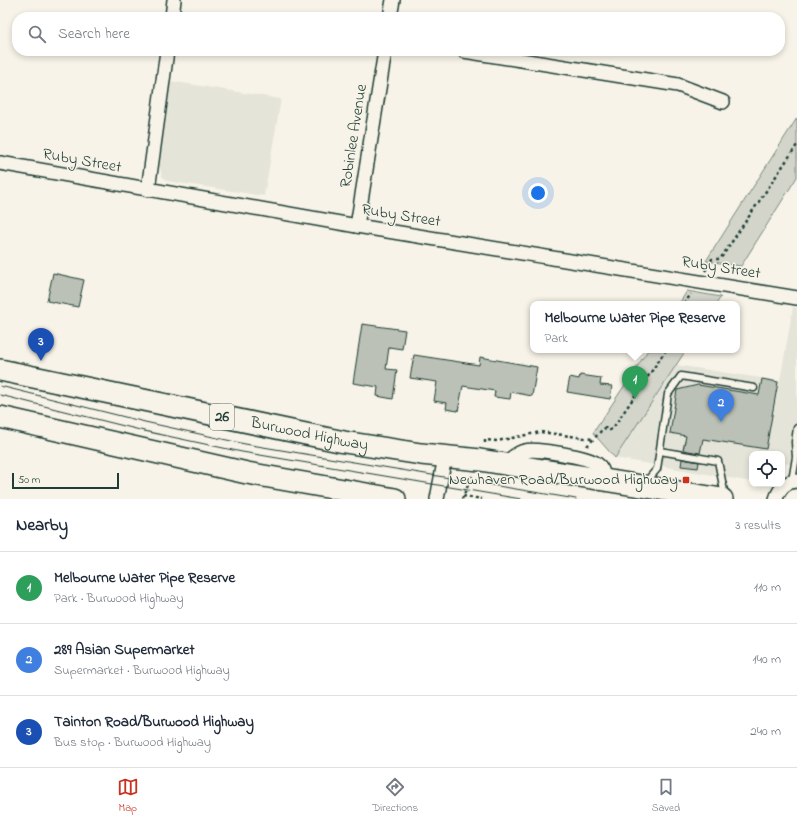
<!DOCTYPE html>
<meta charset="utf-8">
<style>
body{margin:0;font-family:"Indie Flower",sans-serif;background:#f6f6f7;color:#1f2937}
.controls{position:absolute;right:12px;bottom:12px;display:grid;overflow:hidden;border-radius:8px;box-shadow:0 2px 6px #0003}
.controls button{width:36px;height:36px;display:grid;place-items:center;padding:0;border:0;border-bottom:1px solid #e0e1e3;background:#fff;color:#1f2937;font:20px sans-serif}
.scale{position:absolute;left:12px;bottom:10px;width:107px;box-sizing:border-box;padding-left:4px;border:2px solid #1f3d34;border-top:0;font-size:11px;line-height:14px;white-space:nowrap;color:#1f3d34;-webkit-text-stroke:3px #f7f3e8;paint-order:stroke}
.you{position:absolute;left:538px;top:193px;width:14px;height:14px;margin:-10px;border:3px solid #fff;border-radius:50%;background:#1a73e8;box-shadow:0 0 0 6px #1a73e833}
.badge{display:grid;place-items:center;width:26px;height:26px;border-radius:50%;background:#c8321e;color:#fff;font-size:13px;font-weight:700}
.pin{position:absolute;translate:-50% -33px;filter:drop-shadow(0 1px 2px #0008)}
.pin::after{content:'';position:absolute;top:21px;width:14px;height:12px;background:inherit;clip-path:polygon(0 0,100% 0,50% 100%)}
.popup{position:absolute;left:530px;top:301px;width:210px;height:52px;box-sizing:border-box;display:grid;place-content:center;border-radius:8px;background:#fff;filter:drop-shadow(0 1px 3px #0005);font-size:13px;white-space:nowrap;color:#747a83}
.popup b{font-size:15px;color:#1f2937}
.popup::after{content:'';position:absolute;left:50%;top:100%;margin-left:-8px;border:8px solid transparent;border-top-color:#fff}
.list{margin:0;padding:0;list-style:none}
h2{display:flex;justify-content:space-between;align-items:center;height:52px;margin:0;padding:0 16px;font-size:17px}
h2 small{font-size:13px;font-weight:400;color:#747a83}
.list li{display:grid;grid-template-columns:26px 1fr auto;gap:12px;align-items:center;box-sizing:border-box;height:72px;padding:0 16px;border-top:1px solid #e0e1e3}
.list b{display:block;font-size:15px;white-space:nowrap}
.list p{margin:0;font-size:13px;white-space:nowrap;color:#747a83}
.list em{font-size:13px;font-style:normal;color:#747a83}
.icon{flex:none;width:22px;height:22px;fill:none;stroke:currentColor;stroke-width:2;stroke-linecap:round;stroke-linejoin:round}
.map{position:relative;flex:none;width:797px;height:499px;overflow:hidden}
.search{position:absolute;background:#fff;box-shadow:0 2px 6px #0003;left:12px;right:12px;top:12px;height:44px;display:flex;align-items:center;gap:10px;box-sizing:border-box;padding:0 14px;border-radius:16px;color:#747a83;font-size:15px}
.sheet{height:268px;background:#fff}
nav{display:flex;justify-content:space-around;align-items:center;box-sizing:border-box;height:56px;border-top:1px solid #e0e1e3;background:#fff;font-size:11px;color:#747a83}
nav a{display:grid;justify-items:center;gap:2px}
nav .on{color:#c8321e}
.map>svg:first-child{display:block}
</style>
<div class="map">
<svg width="797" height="499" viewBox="0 0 797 499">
<rect width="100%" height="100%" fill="#f7f3e8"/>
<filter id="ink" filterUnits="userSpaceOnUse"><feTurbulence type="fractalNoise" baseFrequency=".025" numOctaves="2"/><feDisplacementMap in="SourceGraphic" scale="8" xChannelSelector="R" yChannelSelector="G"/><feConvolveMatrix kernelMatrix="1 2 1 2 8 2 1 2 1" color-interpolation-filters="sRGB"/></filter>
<g filter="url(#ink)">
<g fill="#e5e4d9">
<polygon points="170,81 281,99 264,196 167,181 162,176 158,162"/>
<polygon points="793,307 797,308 797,465 782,463 782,454 752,454 752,482 615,458 676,365 780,381"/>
</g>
<g fill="#d3d5ca" stroke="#79897f">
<polygon points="797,118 797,177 741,266 706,261"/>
<polygon points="687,291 721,297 716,304 679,304"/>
<polygon points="648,350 686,350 615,458 593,433"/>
</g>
<g fill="#bbc1b6" stroke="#1f3d34">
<polygon points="53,273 84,280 78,307 47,301"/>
<polygon points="362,324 405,330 402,349 389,347 386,369 397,370 393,399 377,396 378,387 353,383"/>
<polygon points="414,355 479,365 480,357 537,367 532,396 511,392 510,399 494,397 495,391 463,386 458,411 446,409 447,403 434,401 437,382 410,378"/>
<polygon points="580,375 601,378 600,385 612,386 610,399 567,392 570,377 579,379"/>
<polygon points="762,379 778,382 766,449 703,439 700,453 683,450 686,436 670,433 677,390 698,385 759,395"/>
<polygon points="682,459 699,462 698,468 681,466"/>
</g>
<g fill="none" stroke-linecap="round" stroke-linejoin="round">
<g stroke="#1f3d34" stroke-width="9">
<g id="service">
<polyline points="660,451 718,461 725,496"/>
<polyline points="792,481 796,457 795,442 797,428"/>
<polyline points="646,482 657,469 668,394 681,376 754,388"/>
</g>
</g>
<g stroke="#1f3d34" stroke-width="16">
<g id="minor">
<polyline points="172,17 174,0"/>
<polyline points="390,17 393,0"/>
<polyline points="464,51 678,85 723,102"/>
<polyline points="0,163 357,226 797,298"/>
<polyline points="148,190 167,51"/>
<polyline points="357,226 385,51"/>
<path d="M504 464C510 460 517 452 525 451 535 448 589 457 597 464 603 468 603 474 605 480"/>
<polyline points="437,499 445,457"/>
<path d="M776 499C779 489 786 481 797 481"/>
</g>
</g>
<g stroke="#1f3d34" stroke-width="24">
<g id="trunk">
<path id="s1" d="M0 370 344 442 421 454 480 460 722 499"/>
<polyline points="0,417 247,473 395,499"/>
</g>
</g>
<g stroke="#1f3d34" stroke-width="2.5" stroke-dasharray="3 3" stroke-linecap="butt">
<polyline points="705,271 712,259 720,259 723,255 797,145"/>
<polyline points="684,304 691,294"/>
<polyline points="485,443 485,440 497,441 541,432 592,439"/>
<polyline points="587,446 601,431 605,428 610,430 613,428 666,350"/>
<polyline points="463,496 482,499"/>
<polyline points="462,499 472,476"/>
</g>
<use href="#service" stroke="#f7f3e8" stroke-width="6"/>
<use href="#minor" stroke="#f7f3e8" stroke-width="13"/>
<use href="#trunk" stroke="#f7f3e8" stroke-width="21"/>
<g stroke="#1f3d34" stroke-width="1">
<polyline points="0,386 145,422 245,444 576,499"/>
<polyline points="0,395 144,431 242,452 521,499"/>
</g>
</g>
</g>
<rect fill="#c8321e" stroke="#f7f3e8" stroke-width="1.5" x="682" y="476" width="8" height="8" rx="2"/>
<g text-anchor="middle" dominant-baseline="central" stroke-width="3" stroke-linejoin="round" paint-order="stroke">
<rect fill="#f7f3e8" stroke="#60746a" stroke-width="1" x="210" y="404" width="24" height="26" rx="3"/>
<g font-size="15" font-weight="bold" fill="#1f3d34">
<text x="222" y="417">26</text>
</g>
<g font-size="16" fill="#1f3d34" stroke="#f7f3e8">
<text transform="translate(354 136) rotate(-81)">Robinlee Avenue</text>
<text transform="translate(82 161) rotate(10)">Ruby Street</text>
<text transform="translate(401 216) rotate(9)">Ruby Street</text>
<text transform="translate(721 268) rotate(9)">Ruby Street</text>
<text stroke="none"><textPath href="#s1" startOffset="316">Burwood Highway</textPath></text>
</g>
<g font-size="16" fill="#1f3d34" stroke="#f7f3e8" text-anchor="end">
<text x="678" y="480">Newhaven Road/Burwood Highway</text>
</g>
</g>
</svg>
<div class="controls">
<button><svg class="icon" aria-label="locate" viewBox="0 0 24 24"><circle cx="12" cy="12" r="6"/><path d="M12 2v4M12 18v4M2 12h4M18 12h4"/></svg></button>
</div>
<div class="scale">50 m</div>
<div class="you"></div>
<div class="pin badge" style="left:635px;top:399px;background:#2e9e5b">1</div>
<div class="popup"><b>Melbourne Water Pipe Reserve</b>Park</div>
<div class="pin badge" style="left:721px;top:422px;background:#3f7fe0">2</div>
<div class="pin badge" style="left:41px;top:361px;background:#1a4fb4">3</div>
<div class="search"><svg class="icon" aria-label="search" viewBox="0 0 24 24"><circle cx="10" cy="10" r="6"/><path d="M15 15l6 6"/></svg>Search here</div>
</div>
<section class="sheet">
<h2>Nearby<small>3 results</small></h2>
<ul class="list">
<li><span class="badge" style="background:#2e9e5b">1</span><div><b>Melbourne Water Pipe Reserve</b><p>Park · Burwood Highway</p></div><em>110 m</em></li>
<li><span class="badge" style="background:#3f7fe0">2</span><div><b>289 Asian Supermarket</b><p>Supermarket · Burwood Highway</p></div><em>140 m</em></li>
<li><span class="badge" style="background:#1a4fb4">3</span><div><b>Tainton Road/Burwood Highway</b><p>Bus stop · Burwood Highway</p></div><em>240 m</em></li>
</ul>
</section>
<nav>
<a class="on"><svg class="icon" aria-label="map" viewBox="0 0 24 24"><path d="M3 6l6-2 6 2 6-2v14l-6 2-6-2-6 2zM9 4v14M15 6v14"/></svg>Map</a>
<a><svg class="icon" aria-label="directions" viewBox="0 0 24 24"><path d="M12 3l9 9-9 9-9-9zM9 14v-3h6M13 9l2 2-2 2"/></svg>Directions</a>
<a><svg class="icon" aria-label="saved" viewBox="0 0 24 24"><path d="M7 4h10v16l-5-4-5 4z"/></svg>Saved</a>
</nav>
